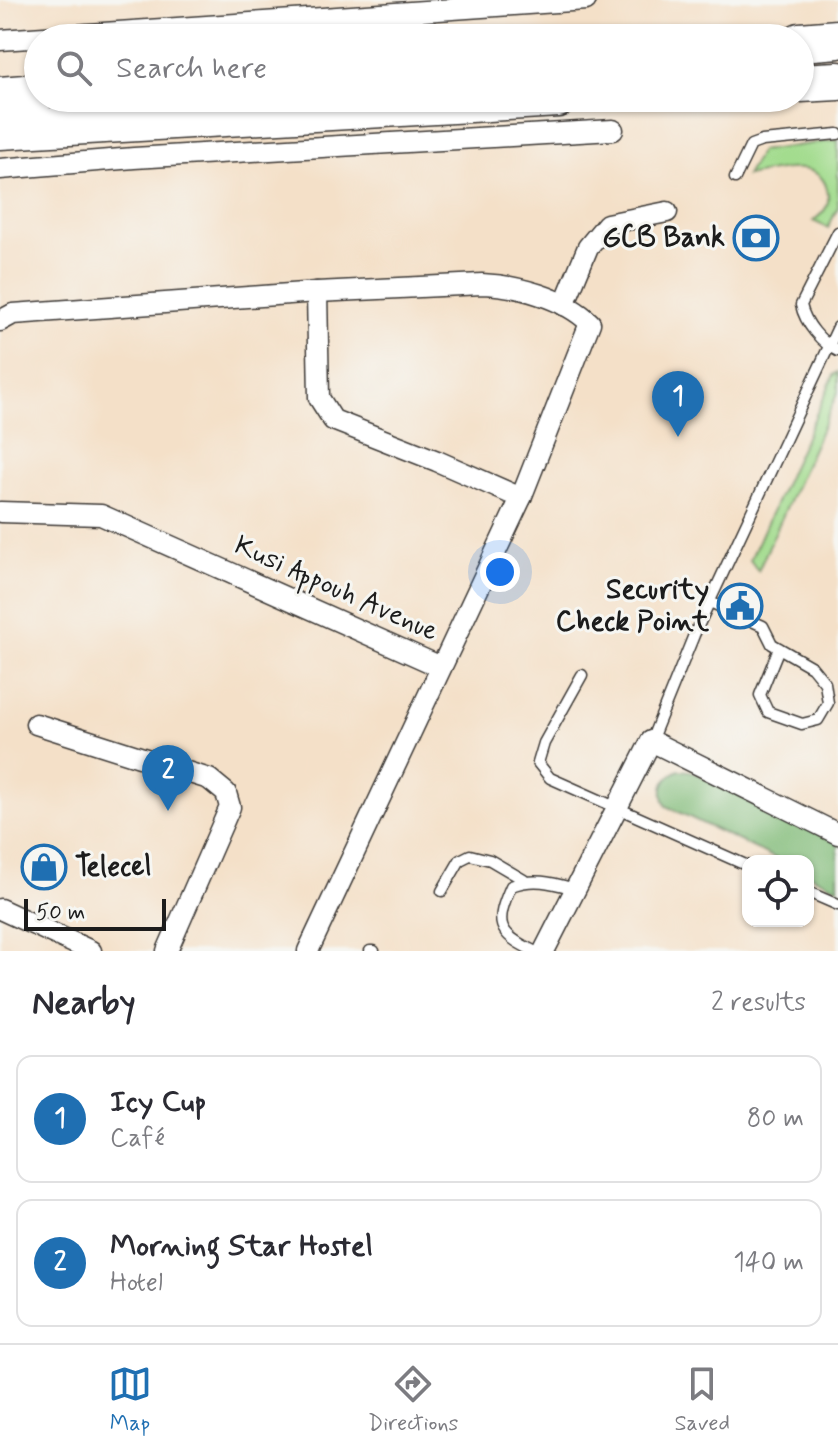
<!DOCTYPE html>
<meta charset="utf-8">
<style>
body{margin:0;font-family:Mynerve,sans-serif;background:#f7f7f7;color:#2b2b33}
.controls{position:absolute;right:24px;bottom:24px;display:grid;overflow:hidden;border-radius:16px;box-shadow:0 2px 6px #0004}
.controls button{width:72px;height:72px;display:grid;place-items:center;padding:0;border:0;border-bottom:2px solid #e1e1e2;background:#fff;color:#2b2b33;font:40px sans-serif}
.scale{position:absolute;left:24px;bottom:20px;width:142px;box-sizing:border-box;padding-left:8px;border:4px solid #1c1c1c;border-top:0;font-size:22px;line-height:28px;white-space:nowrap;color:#1c1c1c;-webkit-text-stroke:6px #f6f6f2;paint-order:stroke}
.you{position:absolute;left:500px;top:572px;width:28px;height:28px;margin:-20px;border:6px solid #fff;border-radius:50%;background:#1a73e8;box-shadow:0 0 0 12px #1a73e833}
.badge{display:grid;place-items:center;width:52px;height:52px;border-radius:50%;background:#1f6fb2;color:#fff;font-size:26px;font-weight:700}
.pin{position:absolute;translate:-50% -66px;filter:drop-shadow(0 2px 4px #0008)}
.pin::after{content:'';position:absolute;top:42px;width:28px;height:24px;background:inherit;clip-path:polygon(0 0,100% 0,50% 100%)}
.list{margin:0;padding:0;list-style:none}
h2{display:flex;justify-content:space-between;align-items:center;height:104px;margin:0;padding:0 32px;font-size:34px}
h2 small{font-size:26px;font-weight:400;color:#7c7c81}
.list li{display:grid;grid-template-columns:52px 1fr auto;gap:24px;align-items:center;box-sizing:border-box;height:128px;margin:0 16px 16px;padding:0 16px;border:2px solid #e1e1e2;border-radius:16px}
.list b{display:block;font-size:30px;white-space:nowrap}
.list p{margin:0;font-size:26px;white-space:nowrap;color:#7c7c81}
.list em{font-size:26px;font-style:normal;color:#7c7c81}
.icon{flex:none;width:44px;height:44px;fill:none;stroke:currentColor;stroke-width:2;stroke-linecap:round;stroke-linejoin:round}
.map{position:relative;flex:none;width:838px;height:951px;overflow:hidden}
.search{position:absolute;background:#fff;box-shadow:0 2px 6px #0004;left:24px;right:24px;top:24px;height:88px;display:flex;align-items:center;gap:20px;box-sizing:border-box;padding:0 28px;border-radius:44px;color:#7c7c81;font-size:30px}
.sheet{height:392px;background:#fff}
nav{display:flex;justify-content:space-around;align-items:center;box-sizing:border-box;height:112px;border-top:2px solid #e1e1e2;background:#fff;font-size:22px;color:#7c7c81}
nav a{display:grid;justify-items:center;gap:4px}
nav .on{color:#1f6fb2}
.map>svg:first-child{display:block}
</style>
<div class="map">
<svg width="838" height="951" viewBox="0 0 838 951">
<rect width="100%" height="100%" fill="#f6f6f2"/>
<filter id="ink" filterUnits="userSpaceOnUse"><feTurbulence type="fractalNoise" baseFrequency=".0125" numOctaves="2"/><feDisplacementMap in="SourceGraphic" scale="16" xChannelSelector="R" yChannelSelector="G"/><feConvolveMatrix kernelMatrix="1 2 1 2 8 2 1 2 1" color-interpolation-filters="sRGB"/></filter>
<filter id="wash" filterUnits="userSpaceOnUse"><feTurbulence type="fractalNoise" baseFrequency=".006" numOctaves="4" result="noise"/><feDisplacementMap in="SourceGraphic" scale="32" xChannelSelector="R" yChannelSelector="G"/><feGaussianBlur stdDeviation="1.8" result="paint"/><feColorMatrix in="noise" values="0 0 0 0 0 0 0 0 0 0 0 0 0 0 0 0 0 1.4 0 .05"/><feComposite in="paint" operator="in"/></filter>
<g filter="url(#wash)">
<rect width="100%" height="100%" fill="#f4e0c8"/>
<g fill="#a3dc8e" stroke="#607c55" stroke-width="2">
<path d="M838 140V207L828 228 813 221C822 214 830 207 828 195 824 154 772 172 746 176L760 151Z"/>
<polygon points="838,372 838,392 758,571 750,560 834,375"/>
</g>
<path fill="#82bc79" stroke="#4f6c4a" stroke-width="2" d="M679 770 691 771 838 842V888L808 874V861H781L666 806C659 790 663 778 679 770Z"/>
</g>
<g filter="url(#ink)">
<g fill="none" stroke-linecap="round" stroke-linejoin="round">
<g stroke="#3c3936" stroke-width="13">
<g id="lane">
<polyline points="735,178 751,145 762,141 838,134"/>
<path d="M838 232 801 305C805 323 821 343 838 351"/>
<polyline points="710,602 763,626 772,644 812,667 825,683 828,703 818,720 802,724 768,712 760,695 779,648"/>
<polyline points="582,675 544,743 538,763 550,778 748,866"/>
<polyline points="651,741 694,635 838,327"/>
<polyline points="442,891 460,860 470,855 490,860 524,880"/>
<polyline points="808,892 838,905"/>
<polyline points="370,951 374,951"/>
<path d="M534 951C496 933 495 923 511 886 534 877 553 883 575 889"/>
</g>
</g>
<g stroke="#3c3936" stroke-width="23">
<g id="street">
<polyline points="0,40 586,0"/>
<polyline points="0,169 134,158 613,130"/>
<polyline points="317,292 319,398 333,420 437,461 521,498"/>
<polyline points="564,305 588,247 607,224 667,212"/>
<path d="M0 321 13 314 317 292 482 284C516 285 565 298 590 323L521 498 308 951"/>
<polyline points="0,512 101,515 441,667"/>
<polyline points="36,724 209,779 226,793 230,807 167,951"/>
<polyline points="0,909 91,951"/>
<polyline points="544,951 651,741 838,834"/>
</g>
</g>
<g stroke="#3c3936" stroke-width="41">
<g id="highway">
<polyline points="800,42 838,39"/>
<polyline points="800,83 838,81"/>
<polyline points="0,96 38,93"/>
<polyline points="0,130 558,98"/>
</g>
</g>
<use href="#lane" stroke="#fff" stroke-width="10"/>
<use href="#street" stroke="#fff" stroke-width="20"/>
<use href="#highway" stroke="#fff" stroke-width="38"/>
</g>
</g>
<defs>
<g id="bank-ring" transform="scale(2.3)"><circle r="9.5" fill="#f6f6f2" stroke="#1f6fb2" stroke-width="1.5"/><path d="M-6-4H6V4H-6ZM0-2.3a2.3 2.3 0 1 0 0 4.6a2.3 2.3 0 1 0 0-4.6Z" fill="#1f6fb2"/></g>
<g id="civic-ring" transform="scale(2.3)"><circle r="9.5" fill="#f6f6f2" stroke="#1f6fb2" stroke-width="1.5"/><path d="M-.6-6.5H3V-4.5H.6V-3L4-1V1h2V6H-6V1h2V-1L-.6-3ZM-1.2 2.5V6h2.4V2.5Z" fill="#1f6fb2"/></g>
<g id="shop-ring" transform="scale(2.3)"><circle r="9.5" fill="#f6f6f2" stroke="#1f6fb2" stroke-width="1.5"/><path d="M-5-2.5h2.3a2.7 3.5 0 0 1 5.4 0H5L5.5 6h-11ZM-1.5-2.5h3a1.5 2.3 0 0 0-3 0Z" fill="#1f6fb2"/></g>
</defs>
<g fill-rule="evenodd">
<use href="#bank-ring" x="756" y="238"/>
<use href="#civic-ring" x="740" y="606"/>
<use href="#shop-ring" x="44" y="867"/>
</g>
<g text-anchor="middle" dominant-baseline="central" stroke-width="6" stroke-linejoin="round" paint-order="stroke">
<g font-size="28" font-weight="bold" fill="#1c1c1c" stroke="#f6f6f2" text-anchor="end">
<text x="725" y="238">GCB Bank</text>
<text x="709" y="590">Security<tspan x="709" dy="32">Check Point</tspan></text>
<text x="75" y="867" text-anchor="start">Telecel</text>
</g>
<g font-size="28" fill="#1c1c1c" stroke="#f6f6f2">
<text transform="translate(336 589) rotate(24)">Kusi Appouh Avenue</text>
</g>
</g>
</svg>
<div class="controls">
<button><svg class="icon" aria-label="locate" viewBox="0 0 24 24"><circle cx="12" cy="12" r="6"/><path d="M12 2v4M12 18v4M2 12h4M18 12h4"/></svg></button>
</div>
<div class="scale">50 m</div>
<div class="you"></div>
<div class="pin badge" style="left:678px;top:437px">1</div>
<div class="pin badge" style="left:168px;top:811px">2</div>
<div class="search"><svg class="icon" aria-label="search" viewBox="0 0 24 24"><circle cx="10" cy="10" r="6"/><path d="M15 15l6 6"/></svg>Search here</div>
</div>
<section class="sheet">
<h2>Nearby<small>2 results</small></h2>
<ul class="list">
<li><span class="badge">1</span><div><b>Icy Cup</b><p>Café</p></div><em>80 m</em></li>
<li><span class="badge">2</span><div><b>Morning Star Hostel</b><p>Hotel</p></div><em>140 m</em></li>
</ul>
</section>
<nav>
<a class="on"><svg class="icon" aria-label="map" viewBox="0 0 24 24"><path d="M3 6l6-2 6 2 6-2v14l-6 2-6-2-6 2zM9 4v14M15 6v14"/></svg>Map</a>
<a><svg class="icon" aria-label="directions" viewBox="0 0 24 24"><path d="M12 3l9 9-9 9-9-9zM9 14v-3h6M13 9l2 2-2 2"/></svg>Directions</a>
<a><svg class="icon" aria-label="saved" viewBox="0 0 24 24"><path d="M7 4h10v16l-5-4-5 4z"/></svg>Saved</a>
</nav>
